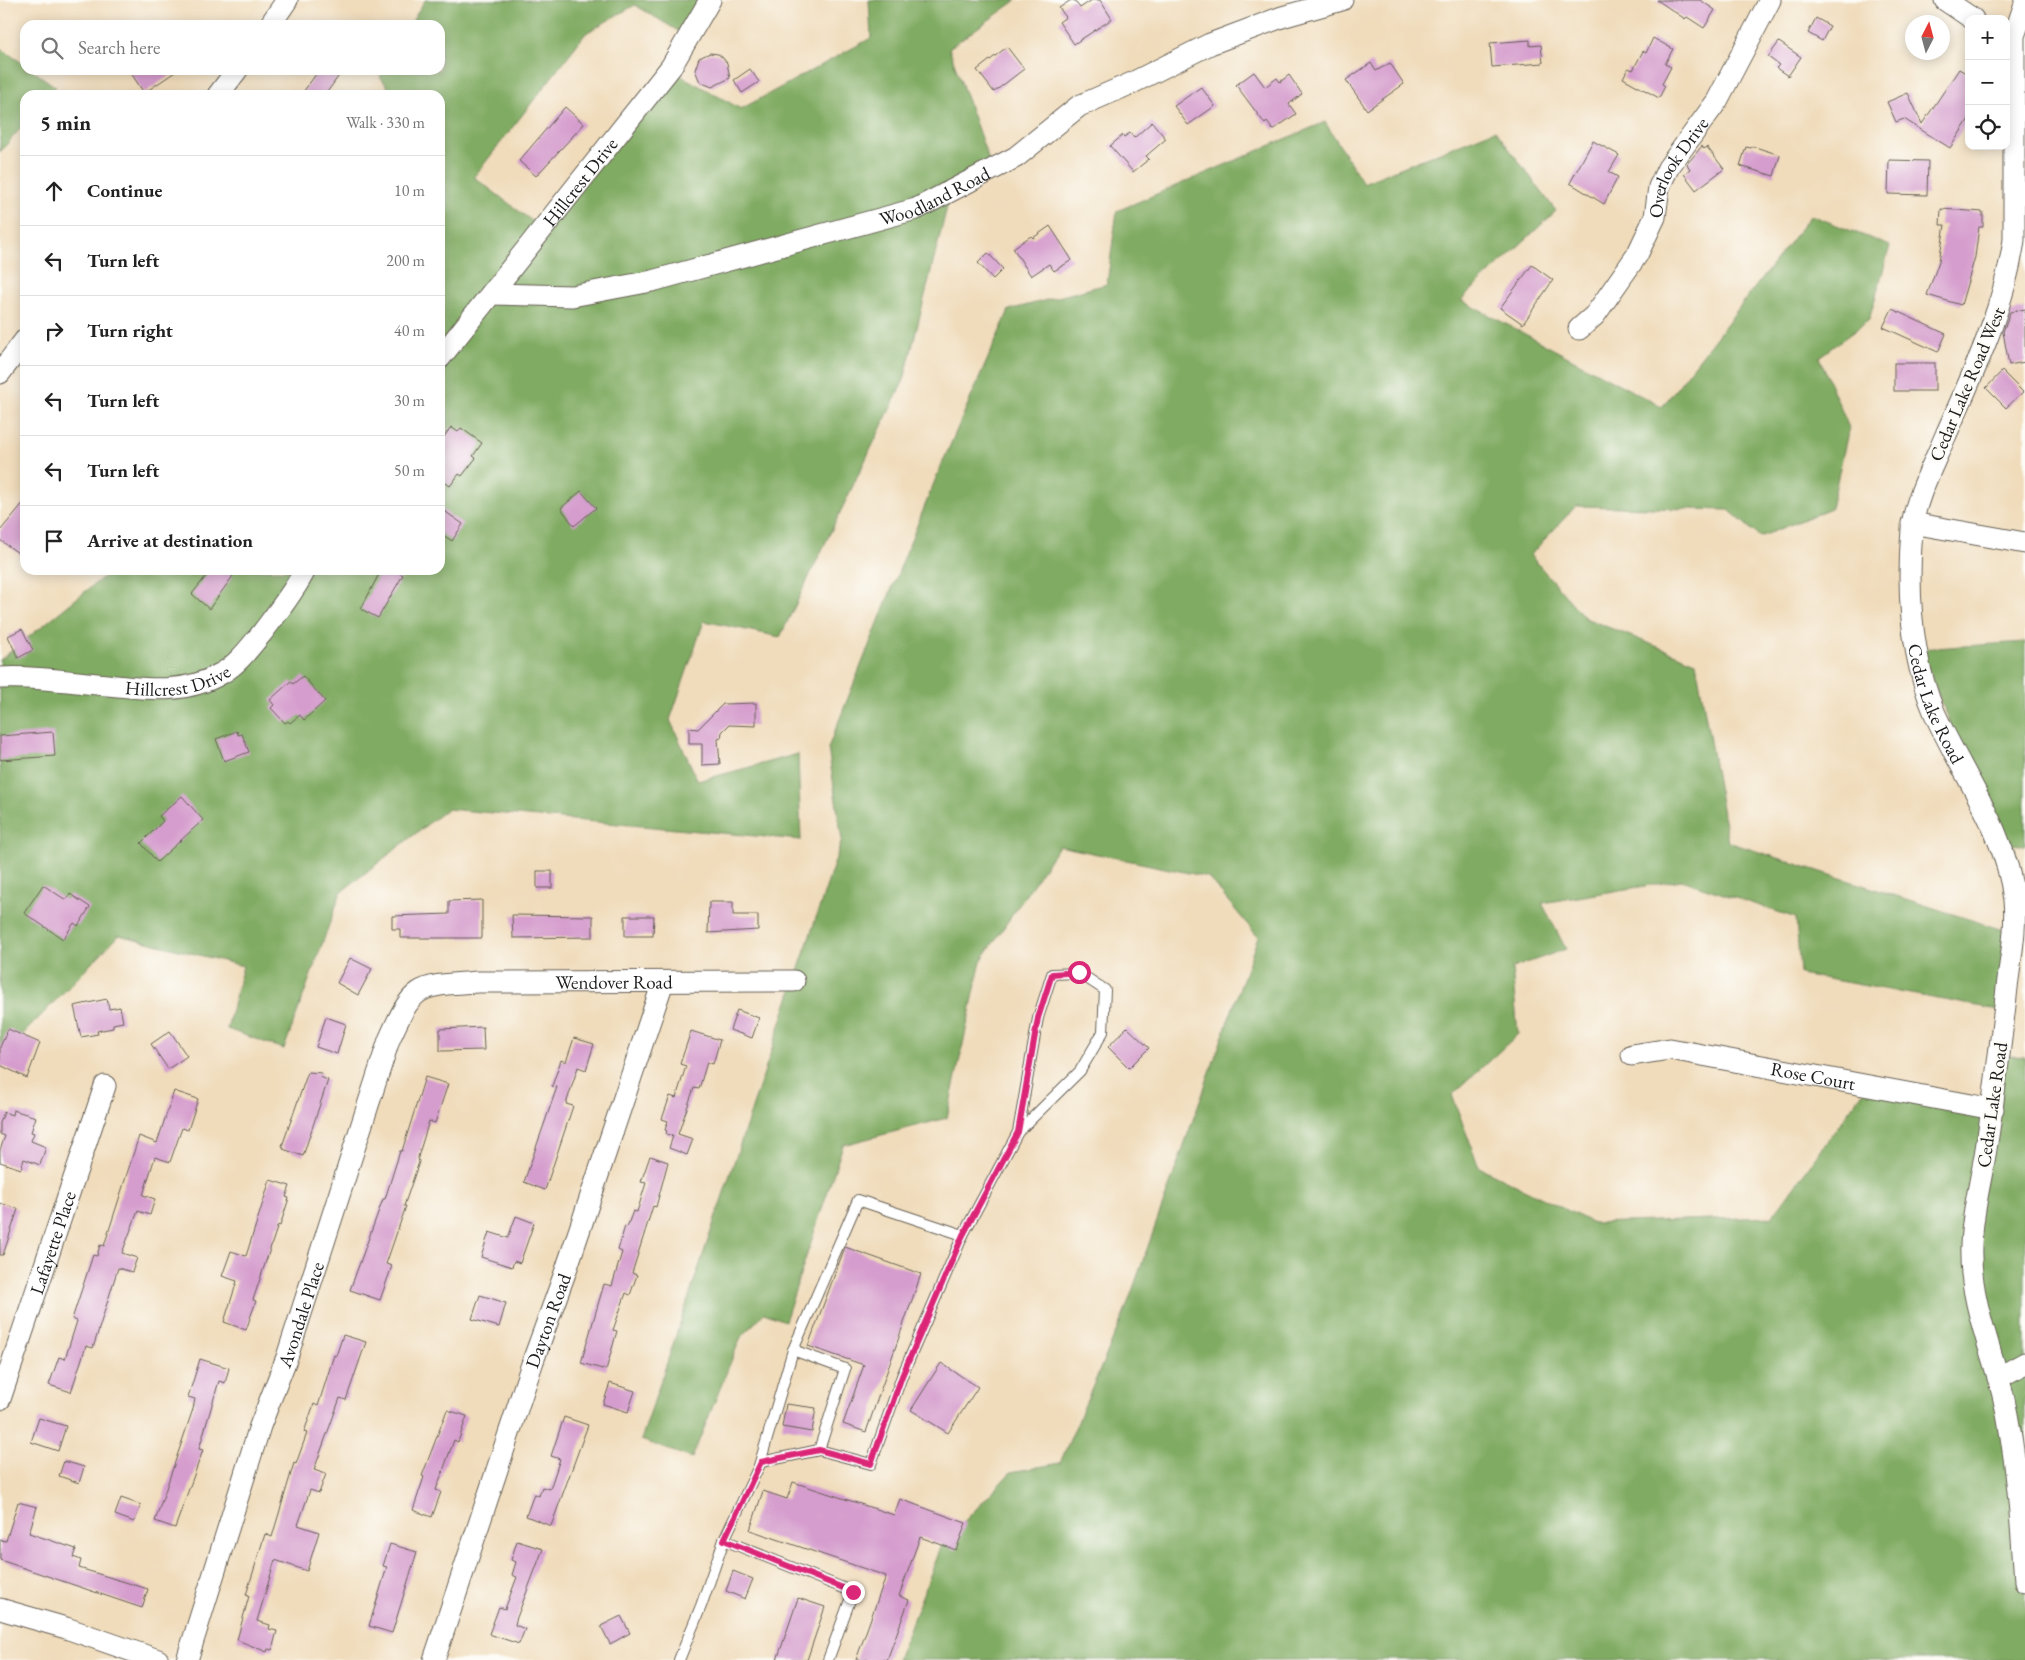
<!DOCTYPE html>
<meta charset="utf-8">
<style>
body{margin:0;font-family:"EB Garamond",serif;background:#f6f6f6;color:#222}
.controls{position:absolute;right:15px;top:15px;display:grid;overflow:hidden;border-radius:10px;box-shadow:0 2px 12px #0003}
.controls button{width:45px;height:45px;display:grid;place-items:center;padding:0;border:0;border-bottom:1px solid #e0e0e0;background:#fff;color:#222;font:25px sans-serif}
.compass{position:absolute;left:1905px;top:15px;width:45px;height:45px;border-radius:50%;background:#fff;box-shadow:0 2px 12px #0003;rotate:6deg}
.stop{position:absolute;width:15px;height:15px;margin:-11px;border:4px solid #db2777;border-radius:50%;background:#fff}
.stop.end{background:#db2777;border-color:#fff;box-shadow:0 1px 5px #0008}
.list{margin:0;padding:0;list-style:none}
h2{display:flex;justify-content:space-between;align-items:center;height:65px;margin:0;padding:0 20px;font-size:21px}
h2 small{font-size:16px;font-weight:400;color:#767676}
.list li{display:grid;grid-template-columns:32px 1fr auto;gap:15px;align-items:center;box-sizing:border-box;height:70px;padding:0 20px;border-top:1px solid #e0e0e0}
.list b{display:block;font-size:19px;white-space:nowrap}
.list em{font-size:16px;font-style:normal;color:#767676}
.icon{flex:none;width:28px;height:28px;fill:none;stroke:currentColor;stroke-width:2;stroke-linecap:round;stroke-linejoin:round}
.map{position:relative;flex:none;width:2025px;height:1660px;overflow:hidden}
.search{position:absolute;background:#fff;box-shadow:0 2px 12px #0003;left:20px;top:20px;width:425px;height:55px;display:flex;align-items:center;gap:12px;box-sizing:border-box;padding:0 18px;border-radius:15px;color:#767676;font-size:19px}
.panel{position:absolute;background:#fff;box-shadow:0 2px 12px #0003;left:20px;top:90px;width:425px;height:485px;border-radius:15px}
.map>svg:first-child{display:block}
</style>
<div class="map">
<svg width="2025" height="1660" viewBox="0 0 2025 1660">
<rect width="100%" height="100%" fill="#fdfcf7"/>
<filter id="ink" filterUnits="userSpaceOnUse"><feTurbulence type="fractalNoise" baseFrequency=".02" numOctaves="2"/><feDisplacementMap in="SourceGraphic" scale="10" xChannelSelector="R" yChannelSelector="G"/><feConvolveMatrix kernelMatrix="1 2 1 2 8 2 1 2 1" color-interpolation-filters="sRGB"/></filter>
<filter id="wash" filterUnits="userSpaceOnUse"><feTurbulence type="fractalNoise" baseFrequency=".0096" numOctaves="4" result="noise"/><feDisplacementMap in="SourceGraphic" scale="20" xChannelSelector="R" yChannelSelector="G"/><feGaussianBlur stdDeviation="1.12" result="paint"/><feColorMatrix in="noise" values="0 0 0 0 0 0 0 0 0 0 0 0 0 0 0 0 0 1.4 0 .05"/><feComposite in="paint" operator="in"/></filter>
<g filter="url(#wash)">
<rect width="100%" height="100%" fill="#f0dcbb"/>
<g fill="#80ab62" stroke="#4e643f">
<polygon points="425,0 715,0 690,38 635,5 586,33 474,177 540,227 667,68 741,109 871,38 869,0 1017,0 949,48 994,175 949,199 904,380 780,637 704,621 670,720 698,781 798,754 801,840 447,809 341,892 284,1049 227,1029 243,966 119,935 0,1058 0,660 112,570 440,570 440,95 394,95 380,77 384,70 440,70 440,25 410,25"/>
<polygon points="0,48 25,65 25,70 32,70 56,87 49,95 25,95 25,123 0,152"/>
<polygon points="1325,122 1363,183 1495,130 1556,211 1461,300 1662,407 1811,215 1890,246 1869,320 1819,357 1849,428 1831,508 1760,537 1729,510 1576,506 1530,555 1585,618 1696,662 1728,842 2009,932 1999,1010 1800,974 1796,918 1681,880 1542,903 1566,949 1512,968 1518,1034 1452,1095 1479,1167 1593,1223 1772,1217 1871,1081 1986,1101 1992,1055 2025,1057 2025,1660 897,1660 942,1545 1011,1472 1060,1463 1125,1311 1258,937 1208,877 1059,846 981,961 947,1118 843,1145 785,1321 764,1313 740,1339 692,1458 641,1440 842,840 828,748 938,473 1009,310 1107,284 1117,211"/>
<polygon points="2025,642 2025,845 1999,844 1920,649"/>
</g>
<g id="blocks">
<g fill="#d59dcd">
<polygon points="1071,0 1074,0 1080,8 1092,0 1100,0 1112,19 1074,44 1059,22 1066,17 1059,8"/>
<polygon points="1657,0 1700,0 1715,10 1704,28 1687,17 1685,19"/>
<polygon points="1816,18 1830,26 1822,41 1808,33"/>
<polygon points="1653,38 1673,49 1665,64 1671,67 1662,84 1665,86 1659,98 1623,78 1628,68 1633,70 1643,51 1646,53"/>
<polygon points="1530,40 1530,46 1541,45 1543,63 1492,67 1490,43"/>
<polygon points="1779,42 1801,57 1788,76 1776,68 1779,65 1768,57"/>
<polygon points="1007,47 1024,69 994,92 977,70"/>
<polygon points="710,53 718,54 723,58 727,63 730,78 712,87 700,82 695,70 699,58"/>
<polygon points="1371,63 1376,71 1390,63 1404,84 1367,110 1346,80"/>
<polygon points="750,69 759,82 742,93 734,80"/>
<polygon points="1959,69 1969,75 1969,119 1950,148 1904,119 1896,122 1887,102 1908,93 1922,124"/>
<polygon points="129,70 178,70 144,93"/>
<polygon points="319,70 343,70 325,95 301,95"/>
<polygon points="1254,72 1265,87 1277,78 1280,82 1289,75 1302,94 1289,104 1296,114 1273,130 1267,122 1265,124 1236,85"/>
<polygon points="1201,87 1215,106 1188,125 1174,106"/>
<polygon points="565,107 584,124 536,176 519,161"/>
<polygon points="1152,122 1166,139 1146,156 1149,159 1133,172 1110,146 1123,135 1124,137 1130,133 1134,138"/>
<polygon points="1593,141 1619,155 1609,172 1618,177 1604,204 1570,183"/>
<polygon points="1702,146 1704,149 1707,147 1724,169 1696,190 1684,174 1690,169 1687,164"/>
<polygon points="1752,146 1780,155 1774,176 1740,166 1746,147 1751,148"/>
<polygon points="1889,160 1928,161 1927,195 1888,194"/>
<polygon points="1941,209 1983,212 1983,227 1979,227 1975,257 1961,305 1927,295 1939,261 1945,225 1940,225"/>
<polygon points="1050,226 1072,260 1054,271 1049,264 1031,276 1013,248 1031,236 1033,238"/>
<polygon points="988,253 1003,269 993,279 978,263"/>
<polygon points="1532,265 1553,280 1523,324 1500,308"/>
<polygon points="1892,309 1946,334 1938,352 1883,327"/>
<polygon points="2025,309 2025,362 2009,365 2003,332 2010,312"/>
<rect x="1894" y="363" width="41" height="28"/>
<polygon points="2002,371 2023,392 2006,408 1986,388"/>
<polygon points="451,427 458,432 461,428 482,443 473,456 476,458 462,476 459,474 450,486 440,479 440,442"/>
<polygon points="581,491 596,508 574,526 561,508"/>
<polygon points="25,501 25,558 0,540 0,531"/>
<polygon points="440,508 463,524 452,541 440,533"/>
<polygon points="211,570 226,570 233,576 209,609 192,594"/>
<polygon points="381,570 394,570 403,575 378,618 361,609"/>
<polygon points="22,629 33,650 18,658 8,636"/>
<polygon points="303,676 325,701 304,720 300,715 290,723 288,721 285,723 271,708 274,705 270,700 291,681 293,684"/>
<polygon points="756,703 756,726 729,725 722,732 721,738 718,739 720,764 702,765 702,744 689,744 689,728 698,729 723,704"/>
<polygon points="237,731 238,735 242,734 249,752 224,761 216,739"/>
<polygon points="53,732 55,756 0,760 0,736"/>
<polygon points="182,796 203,820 157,862 141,843 163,821 159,816"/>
<rect x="537" y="871" width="15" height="17"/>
<polygon points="43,885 66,900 70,894 90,907 78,926 74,923 63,939 24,913"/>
<polygon points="482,900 482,938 400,938 400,929 392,929 392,916 449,914 449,901"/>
<polygon points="709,902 733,902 733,915 758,915 758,930 708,933"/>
<polygon points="512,915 593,916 593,937 513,938"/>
<polygon points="625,916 654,916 653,936 625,936"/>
<polygon points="350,958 372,969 358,995 337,983"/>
<polygon points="107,999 109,1009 120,1007 123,1022 113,1024 113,1028 97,1031 98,1034 81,1037 74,1006"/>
<polygon points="737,1010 759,1018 752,1038 730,1030"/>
<polygon points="326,1017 346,1024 337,1054 316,1047"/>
<polygon points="483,1027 484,1050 440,1051 440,1029"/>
<polygon points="1127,1027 1149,1048 1129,1068 1108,1047"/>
<polygon points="8,1029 40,1043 27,1078 0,1065 0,1047"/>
<polygon points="170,1031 187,1056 168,1069 151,1044"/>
<polygon points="691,1031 720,1040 713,1064 707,1062 699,1089 694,1088 678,1134 693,1139 687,1155 669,1148 673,1136 666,1134 667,1131 665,1130 668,1121 662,1119 670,1096 676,1098 686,1066 680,1064"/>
<polygon points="574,1038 594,1044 586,1070 578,1067 566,1104 573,1106 545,1190 524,1182 557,1087 552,1086 561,1060 566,1062"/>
<polygon points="308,1072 322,1073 320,1077 328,1080 303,1156 283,1149 284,1147 282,1146"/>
<polygon points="425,1077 448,1084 435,1123 429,1121 418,1157 419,1162 404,1206 406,1206 386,1264 392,1266 380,1300 350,1290 383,1199 385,1199 400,1151 402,1151"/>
<polygon points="174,1091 198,1099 188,1130 182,1128 170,1162 155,1157 143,1195 155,1199 150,1215 138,1211 122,1253 137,1258 132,1272 118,1268 93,1348 86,1346 71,1392 49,1385 59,1357 65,1359 77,1321 72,1319 93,1255 97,1256 100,1245 104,1246 139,1136 157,1143"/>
<polygon points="13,1110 36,1117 31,1132 34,1133 31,1141 46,1147 40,1165 24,1159 21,1169 0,1162 0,1150 5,1136 0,1134 0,1123 4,1112 12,1115"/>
<polygon points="650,1156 668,1162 656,1207 653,1206 632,1273 637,1275 630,1295 626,1293 613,1330 617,1331 606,1370 581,1363 604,1284 612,1286 622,1252 618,1250 625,1226 627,1227 633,1211 637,1212 646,1183 641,1182"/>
<polygon points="270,1180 290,1186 286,1197 289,1198 280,1226 278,1225 253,1300 256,1301 246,1330 224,1322 237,1281 222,1276 231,1251 246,1256"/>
<polygon points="0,1203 18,1209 3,1255 0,1255"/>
<polygon points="516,1216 534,1223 520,1263 514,1261 512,1267 481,1257 489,1232 508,1238"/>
<polygon points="845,1247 921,1274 866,1432 843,1424 864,1365 808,1346"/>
<polygon points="480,1295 506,1303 499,1327 472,1319"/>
<polygon points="343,1335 366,1342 346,1400 340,1398 314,1470 326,1474 319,1493 310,1490 298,1525 319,1532 307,1571 275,1560 257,1621 270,1625 269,1629 277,1631 272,1650 268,1649 267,1652 237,1640 249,1596 246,1595 265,1534 272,1537 294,1463 296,1464 307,1433 304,1432 314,1404 318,1406 334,1355 336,1356"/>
<polygon points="200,1359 229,1368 225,1383 219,1381 199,1449 203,1450 175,1528 155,1521 193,1409 195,1399 188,1397"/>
<polygon points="941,1363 978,1387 948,1433 911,1410"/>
<polygon points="610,1383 635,1391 628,1412 603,1404"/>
<polygon points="786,1404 816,1408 812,1432 782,1427"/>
<polygon points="447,1410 467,1416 458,1442 454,1440 444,1468 436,1490 441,1492 432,1517 413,1510 424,1477 422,1476"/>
<polygon points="564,1417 588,1425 551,1526 526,1516 534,1494 539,1496 542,1487 550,1489 560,1459 551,1456"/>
<polygon points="39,1418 66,1426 58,1451 31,1442"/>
<polygon points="64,1461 84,1467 79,1483 59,1476"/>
<polygon points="793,1482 894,1515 900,1499 966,1523 956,1550 920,1537 899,1596 909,1600 887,1660 856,1660 886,1576 750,1530 763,1491 787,1499"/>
<polygon points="121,1498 141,1505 134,1522 115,1515"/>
<polygon points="18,1502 37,1507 29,1533 76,1549 73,1557 81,1560 79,1568 148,1589 142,1608 0,1560 0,1540 6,1541"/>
<polygon points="517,1541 543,1549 516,1620 515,1625 525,1629 519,1644 489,1634 499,1607 505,1609 517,1577 512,1575 516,1562 511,1560"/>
<polygon points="390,1544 417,1552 392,1633 369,1626 387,1567 383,1566"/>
<polygon points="733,1571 753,1579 745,1599 726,1591"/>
<polygon points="798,1598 825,1607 807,1660 777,1660"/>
<polygon points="621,1616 630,1633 610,1644 601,1626"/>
</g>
</g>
</g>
<g filter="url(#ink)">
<use href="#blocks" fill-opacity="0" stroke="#665f54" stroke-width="1"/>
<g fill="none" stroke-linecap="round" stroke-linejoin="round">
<g stroke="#665f54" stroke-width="12">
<g id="lane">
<polyline points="793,1350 858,1200 963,1235"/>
<polyline points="759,1466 793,1350 845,1369 819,1450"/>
<polyline points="724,1540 761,1462 819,1450 871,1464 902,1376 963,1235 1018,1132 1080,1071 1103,1032 1105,990 1079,973 1052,974 1038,1018 1018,1132"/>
<polyline points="679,1660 701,1606 724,1540 853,1592 828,1660"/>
</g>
</g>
<g stroke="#665f54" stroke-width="23">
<g id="street">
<polyline points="1945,0 1973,19"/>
<path id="s1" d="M2025 4 2014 36V240C2004 310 1973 373 1945 437 1934 463 1914 501 1912 529 1907 591 1910 656 1935 714 1962 774 2007 833 2014 900 2017 932 2009 964 2006 997 2000 1048 1994 1099 1986 1149 1981 1181 1972 1213 1971 1246 1969 1298 1990 1345 2003 1395 2017 1457 2021 1520 2025 1582"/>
<polyline points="270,25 287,0"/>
<polyline points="218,95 237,70"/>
<path id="s2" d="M491 294 572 296 652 281 916 209 1016 157 1079 106 1132 83 1210 44 1282 17 1342 0"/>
<path id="s3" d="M1579 329 1595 315 1637 255 1655 217 1659 187 1668 168 1717 101 1770 0"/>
<path id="s4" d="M440 358 671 67 710 0"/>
<polyline points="0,373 25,340"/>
<polyline points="1912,523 2025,543"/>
<path id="s5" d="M0 678C36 676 71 682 107 685 147 689 185 695 222 673 238 664 250 647 262 633 277 613 294 592 305 570"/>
<path id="s6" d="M1632 1055 1670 1049 1993 1109"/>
<polyline points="1998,1378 2025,1363"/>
<path id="s7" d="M0 1399 105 1086"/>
<polyline points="0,1609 66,1628 158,1660"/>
<path id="s8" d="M187 1660 260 1426 287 1357 389 1040C414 983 418 986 478 982L794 981"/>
<path id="s9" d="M434 1660 533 1361 565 1273 663 982"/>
</g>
</g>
<use href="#lane" stroke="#fff" stroke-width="10"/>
<use href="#street" stroke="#fff" stroke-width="21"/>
</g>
</g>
<g fill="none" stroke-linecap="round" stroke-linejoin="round" filter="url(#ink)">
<polyline stroke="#db2777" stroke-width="6" points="853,1592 724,1540 761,1462 819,1450 871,1464 902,1376 963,1235 1018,1132 1038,1018 1052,974 1079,972"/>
</g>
<g text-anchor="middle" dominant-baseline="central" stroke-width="5" stroke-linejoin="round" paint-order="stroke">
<g font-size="19" fill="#1c1c1c" stroke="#fdfcf7">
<text stroke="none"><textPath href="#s3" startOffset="192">Overlook Drive</textPath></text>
<text stroke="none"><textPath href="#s4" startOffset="225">Hillcrest Drive</textPath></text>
<text stroke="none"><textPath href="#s2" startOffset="458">Woodland Road</textPath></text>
<text transform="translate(1967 384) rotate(-67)">Cedar Lake Road West</text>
<text stroke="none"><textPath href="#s5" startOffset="179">Hillcrest Drive</textPath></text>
<text stroke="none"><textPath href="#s1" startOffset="724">Cedar Lake Road</textPath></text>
<text stroke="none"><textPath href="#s8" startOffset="906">Wendover Road</textPath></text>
<text stroke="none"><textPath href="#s6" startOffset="184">Rose Court</textPath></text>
<text transform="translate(1992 1105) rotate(-82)">Cedar Lake Road</text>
<text stroke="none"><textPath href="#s7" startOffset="165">Lafayette Place</textPath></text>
<text stroke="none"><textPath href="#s8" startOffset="364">Avondale Place</textPath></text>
<text stroke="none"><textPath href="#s9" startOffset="358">Dayton Road</textPath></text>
</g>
</g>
</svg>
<div class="controls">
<button>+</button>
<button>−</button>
<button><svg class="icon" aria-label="locate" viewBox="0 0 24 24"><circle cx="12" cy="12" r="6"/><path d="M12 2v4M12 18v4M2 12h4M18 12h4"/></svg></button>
</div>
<svg class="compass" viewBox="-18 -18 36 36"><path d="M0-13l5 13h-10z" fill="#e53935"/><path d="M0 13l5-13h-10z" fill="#767676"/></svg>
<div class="stop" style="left:1079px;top:972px"></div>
<div class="stop end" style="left:853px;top:1592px"></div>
<div class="search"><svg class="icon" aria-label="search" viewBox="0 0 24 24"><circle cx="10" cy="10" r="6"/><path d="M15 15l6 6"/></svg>Search here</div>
<section class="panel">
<h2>5 min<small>Walk · 330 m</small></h2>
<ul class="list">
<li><svg class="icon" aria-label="ahead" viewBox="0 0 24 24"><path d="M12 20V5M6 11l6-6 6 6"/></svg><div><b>Continue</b></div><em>10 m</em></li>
<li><svg class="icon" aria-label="left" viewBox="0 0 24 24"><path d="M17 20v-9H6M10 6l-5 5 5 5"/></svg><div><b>Turn left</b></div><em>200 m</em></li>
<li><svg class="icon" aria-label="right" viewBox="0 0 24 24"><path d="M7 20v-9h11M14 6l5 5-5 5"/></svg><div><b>Turn right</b></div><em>40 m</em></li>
<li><svg class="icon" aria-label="left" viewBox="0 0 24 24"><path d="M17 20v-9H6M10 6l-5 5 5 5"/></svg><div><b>Turn left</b></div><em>30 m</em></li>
<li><svg class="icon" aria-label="left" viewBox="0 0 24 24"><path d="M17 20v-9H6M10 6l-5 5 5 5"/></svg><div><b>Turn left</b></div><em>50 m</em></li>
<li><svg class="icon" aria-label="arrive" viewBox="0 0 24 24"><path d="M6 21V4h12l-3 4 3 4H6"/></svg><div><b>Arrive at destination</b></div></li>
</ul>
</section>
</div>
